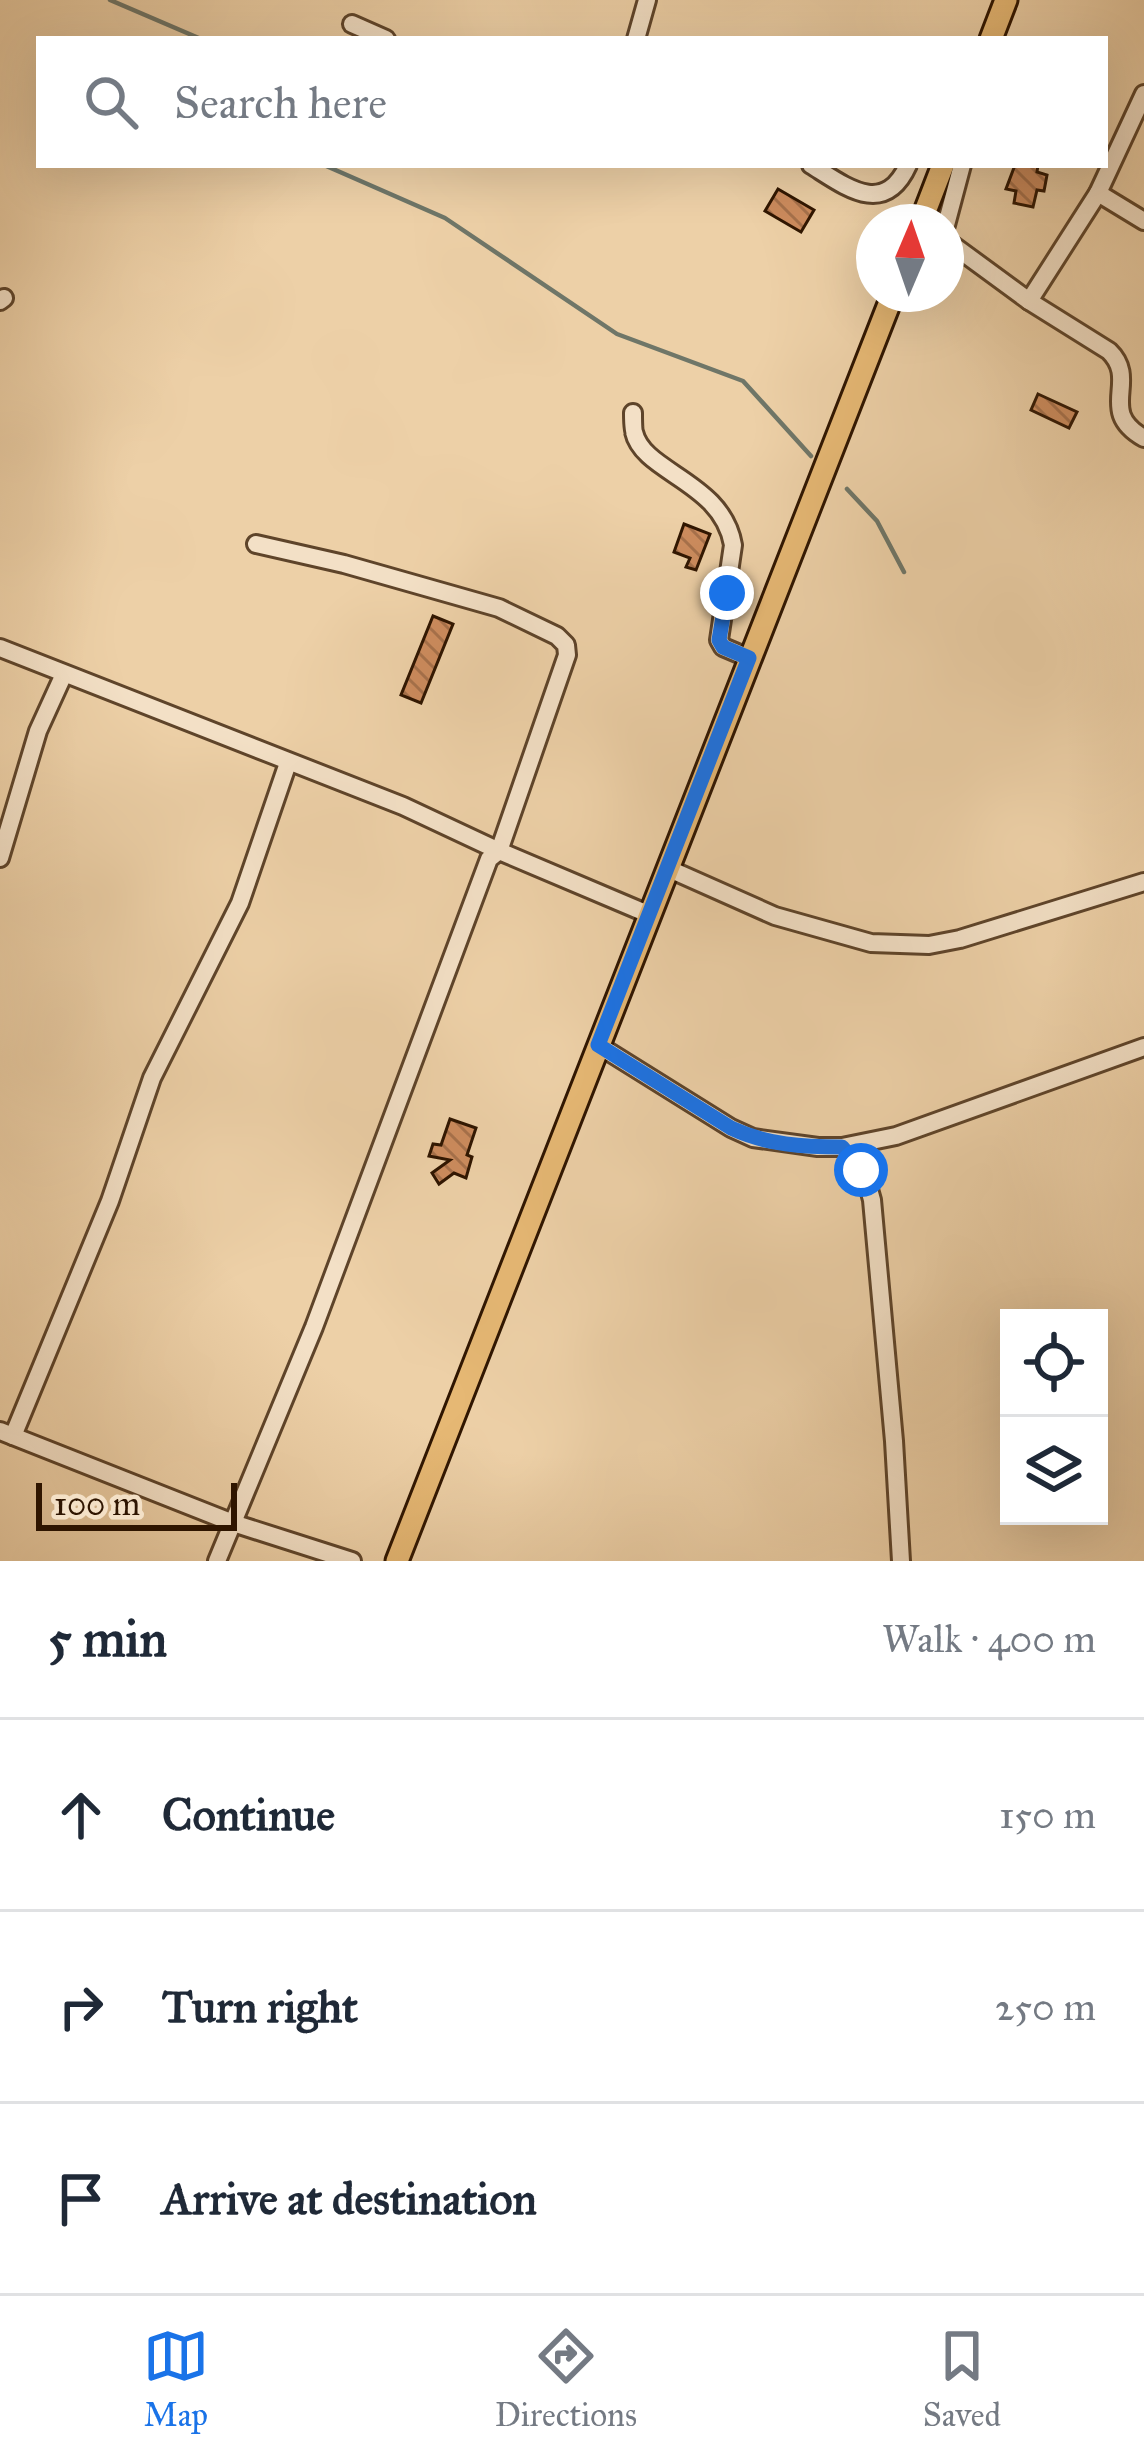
<!DOCTYPE html>
<meta charset="utf-8">
<style>
body{margin:0;font-family:"IM FELL Great Primer",serif;background:#f6f6f7;color:#1f2937}
.controls{position:absolute;right:36px;bottom:36px;display:grid;overflow:hidden;border-radius:0px;box-shadow:0 12px 48px #0002}
.controls button{width:108px;height:108px;display:grid;place-items:center;padding:0;border:0;border-bottom:3px solid #e0e1e3;background:#fff;color:#1f2937;font:60px sans-serif}
.compass{position:absolute;left:856px;top:204px;width:108px;height:108px;border-radius:50%;background:#fff;box-shadow:0 12px 48px #0002;rotate:2deg}
.scale{position:absolute;left:36px;bottom:30px;width:201px;box-sizing:border-box;padding-left:12px;border:6px solid #2f1500;border-top:0;font-size:33px;line-height:42px;white-space:nowrap;color:#2f1500;-webkit-text-stroke:9px #f3e0c6;paint-order:stroke}
.stop{position:absolute;width:36px;height:36px;margin:-27px;border:9px solid #1a73e8;border-radius:50%;background:#fff}
.stop.end{background:#1a73e8;border-color:#fff;box-shadow:0 3px 12px #0008}
.list{margin:0;padding:0;list-style:none}
h2{display:flex;justify-content:space-between;align-items:center;height:156px;margin:0;padding:0 48px;font-size:51px}
h2 small{font-size:39px;font-weight:400;color:#747a83}
.list li{display:grid;grid-template-columns:78px 1fr auto;gap:36px;align-items:center;box-sizing:border-box;height:192px;padding:0 48px;border-top:3px solid #e0e1e3}
.list b{display:block;font-size:45px;white-space:nowrap}
.list em{font-size:39px;font-style:normal;color:#747a83}
.icon{flex:none;width:66px;height:66px;fill:none;stroke:currentColor;stroke-width:2;stroke-linecap:round;stroke-linejoin:round}
.map{position:relative;flex:none;width:1144px;height:1561px;overflow:hidden}
.search{position:absolute;background:#fff;box-shadow:0 12px 48px #0002;left:36px;right:36px;top:36px;height:132px;display:flex;align-items:center;gap:30px;box-sizing:border-box;padding:0 42px;border-radius:0px;color:#747a83;font-size:45px}
.sheet{height:732px;background:#fff}
nav{display:flex;justify-content:space-around;align-items:center;box-sizing:border-box;height:168px;border-top:3px solid #e0e1e3;background:#fff;font-size:33px;color:#747a83}
nav a{display:grid;justify-items:center;gap:6px}
nav .on{color:#1a73e8}
.map>svg:first-child{display:block}
</style>
<div class="map">
<svg width="1144" height="1561" viewBox="0 0 1144 1561">
<defs>
<pattern id="building-back-hatch" width="6" height="6" patternUnits="userSpaceOnUse" patternTransform="scale(3)"><rect width="6" height="6" fill="#cd8c5e"/><path d="M-1 5l2 2M0 0l6 6M5-1l2 2" fill="none" stroke="#a7714b"/></pattern>
</defs>
<rect width="100%" height="100%" fill="#edd0a7"/>
<filter id="stains"><feTurbulence type="fractalNoise" baseFrequency=".00167" numOctaves="4"/><feColorMatrix values="0 0 0 0 .2 0 0 0 0 .09 0 0 0 0 .02 0 0 0 .5 -.17"/></filter>
<radialGradient id="worn" r=".72"><stop offset=".6" stop-color="#630" stop-opacity="0"/><stop offset="1" stop-color="#630" stop-opacity=".3"/></radialGradient>
<g fill="none" stroke-linecap="round" stroke-linejoin="round">
<g stroke="#6f7668" stroke-width="4.5">
<polyline points="110,0 201,39"/>
<polyline points="324,165 445,218 617,334 743,381 811,456"/>
<polyline points="847,489 877,521 904,572"/>
</g>
</g>
<g fill="url(#building-back-hatch)" stroke="#2f1500" stroke-width="3">
<polygon points="1015,165 1038,165 1037,172 1047,175 1044,191 1037,190 1033,207 1014,203 1016,191 1006,189"/>
<polygon points="778,189 814,210 801,232 765,211"/>
<polygon points="1038,394 1077,412 1069,428 1031,410"/>
<polygon points="684,524 710,534 696,570 686,567 690,558 674,552"/>
<polygon points="433,616 453,624 421,703 401,695"/>
<polygon points="450,1119 476,1128 467,1155 472,1157 466,1178 454,1173 439,1184 432,1173 450,1160 429,1156 433,1144 441,1145"/>
</g>
<g fill="none" stroke-linecap="round" stroke-linejoin="round">
<g stroke="#5e442a" stroke-width="22">
<g id="minor">
<polyline points="352,24 386,39"/>
<polyline points="636,39 647,0"/>
<path d="M811 165C845 186 884 218 908 165"/>
<polyline points="1098,193 1144,221"/>
<polyline points="946,225 962,165"/>
<path d="M946 235 950 243 1029 301 1109 351C1140 381 1096 411 1144 438"/>
<polyline points="0,301 4,298"/>
<polyline points="1029,301 1098,193 1144,94"/>
<path d="M633 413C633 414 633 431 634 432 643 473 722 481 733 545L719 640 723 647 749 658"/>
<polyline points="0,648 403,806 499,851 648,914"/>
<polyline points="0,858 38,731 64,674"/>
<polyline points="667,868 775,916 871,943 929,945 960,939 1144,882"/>
<polyline points="598,1045 731,1128 753,1138 818,1147 842,1147 896,1136 1144,1047"/>
<path d="M842 1147C856 1164 867 1178 872 1200L894 1441 901 1561"/>
<polyline points="0,1431 233,1523 352,1561"/>
<polyline points="13,1436 110,1201 152,1078 240,903 288,763"/>
<polyline points="217,1561 314,1327 489,859 499,851 567,655 566,645 557,636 499,608 344,564 256,544"/>
</g>
</g>
<g stroke="#2f1500" stroke-width="27">
<g id="major">
<polyline points="991,39 1006,0"/>
<polyline points="921,222 943,165"/>
<polyline points="397,1561 893,294"/>
</g>
</g>
<use href="#minor" stroke="#f3e0c6" stroke-width="16"/>
<use href="#major" stroke="#e6b874" stroke-width="21"/>
</g>
<g fill="none" stroke-linecap="round" stroke-linejoin="round">
<path stroke="#1a73e8" stroke-width="15" d="M727 593 719 640 723 647 749 658 598 1045 731 1128C767 1145 804 1147 842 1147L861 1170"/>
</g>
<rect width="100%" height="100%" filter="url(#stains)"/>
<rect width="100%" height="100%" fill="url(#worn)"/>
</svg>
<div class="controls">
<button><svg class="icon" aria-label="locate" viewBox="0 0 24 24"><circle cx="12" cy="12" r="6"/><path d="M12 2v4M12 18v4M2 12h4M18 12h4"/></svg></button>
<button><svg class="icon" aria-label="layers" viewBox="0 0 24 24"><path d="M12 4l9 5-9 5-9-5zM3 14l9 5 9-5"/></svg></button>
</div>
<svg class="compass" viewBox="-18 -18 36 36"><path d="M0-13l5 13h-10z" fill="#e53935"/><path d="M0 13l5-13h-10z" fill="#747a83"/></svg>
<div class="scale">100 m</div>
<div class="stop" style="left:861px;top:1170px"></div>
<div class="stop end" style="left:727px;top:593px"></div>
<div class="search"><svg class="icon" aria-label="search" viewBox="0 0 24 24"><circle cx="10" cy="10" r="6"/><path d="M15 15l6 6"/></svg>Search here</div>
</div>
<section class="sheet">
<h2>5 min<small>Walk · 400 m</small></h2>
<ul class="list">
<li><svg class="icon" aria-label="ahead" viewBox="0 0 24 24"><path d="M12 20V5M6 11l6-6 6 6"/></svg><div><b>Continue</b></div><em>150 m</em></li>
<li><svg class="icon" aria-label="right" viewBox="0 0 24 24"><path d="M7 20v-9h11M14 6l5 5-5 5"/></svg><div><b>Turn right</b></div><em>250 m</em></li>
<li><svg class="icon" aria-label="arrive" viewBox="0 0 24 24"><path d="M6 21V4h12l-3 4 3 4H6"/></svg><div><b>Arrive at destination</b></div></li>
</ul>
</section>
<nav>
<a class="on"><svg class="icon" aria-label="map" viewBox="0 0 24 24"><path d="M3 6l6-2 6 2 6-2v14l-6 2-6-2-6 2zM9 4v14M15 6v14"/></svg>Map</a>
<a><svg class="icon" aria-label="directions" viewBox="0 0 24 24"><path d="M12 3l9 9-9 9-9-9zM9 14v-3h6M13 9l2 2-2 2"/></svg>Directions</a>
<a><svg class="icon" aria-label="saved" viewBox="0 0 24 24"><path d="M7 4h10v16l-5-4-5 4z"/></svg>Saved</a>
</nav>
